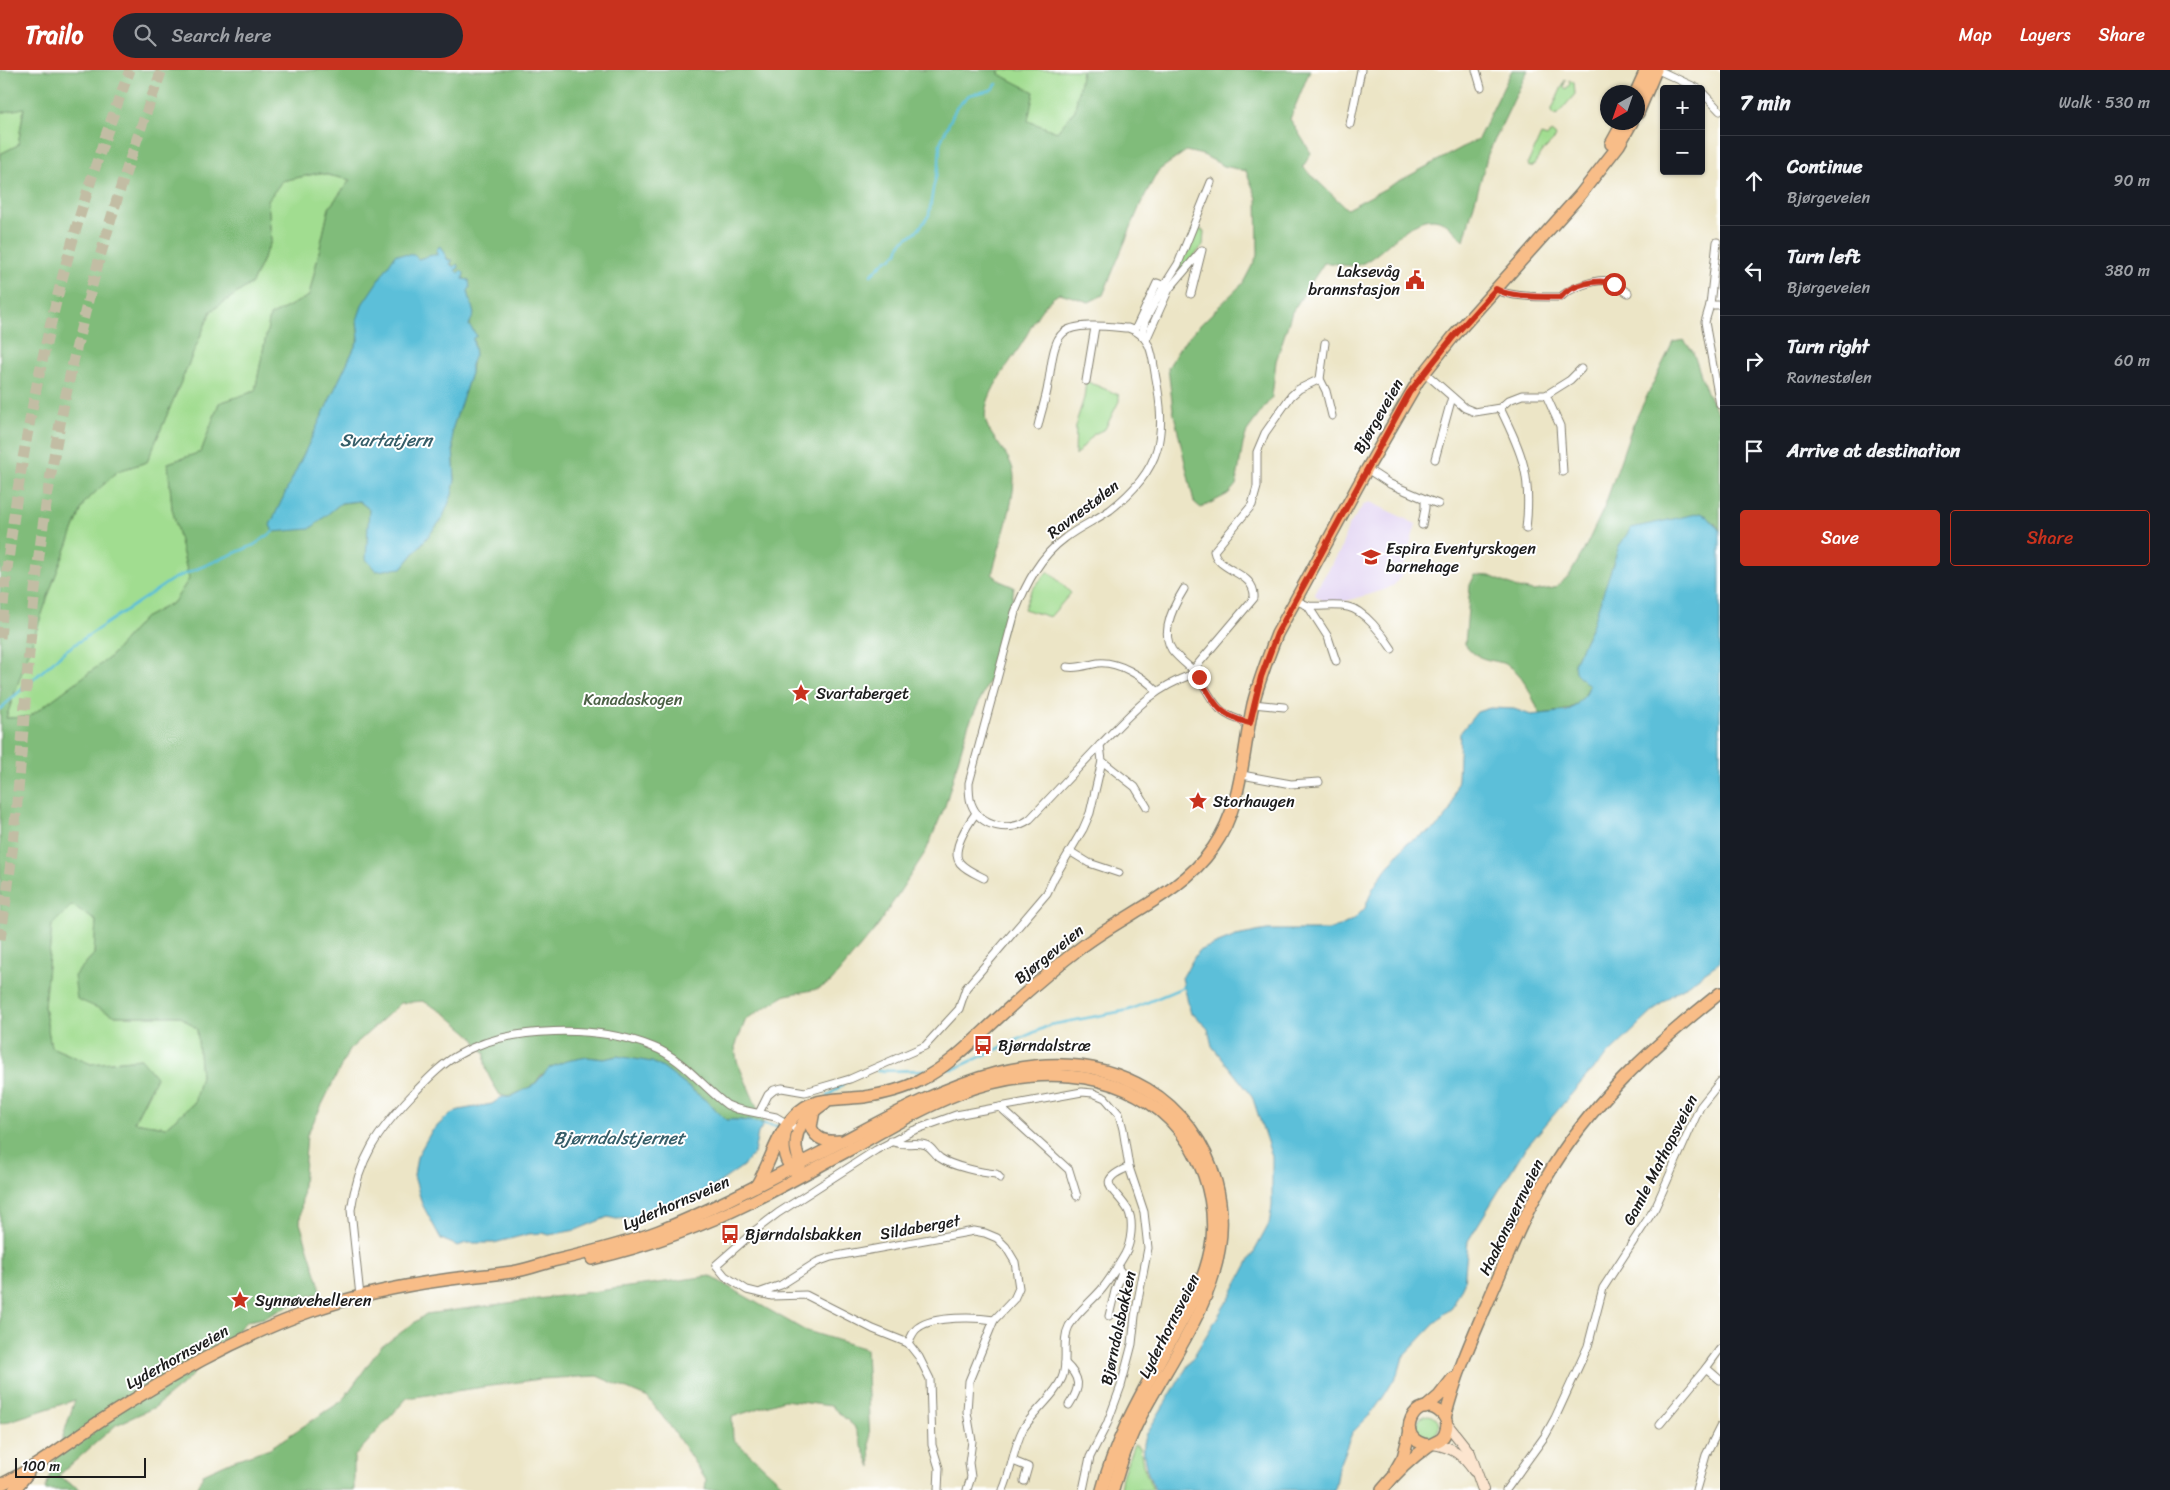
<!DOCTYPE html>
<meta charset="utf-8">
<style>
body{margin:0;font-family:Sriracha,sans-serif;background:#242831;color:#f1f3f6}
.controls{position:absolute;right:15px;top:15px;display:grid;overflow:hidden;border-radius:5px;box-shadow:0 1px 4px #0004}
.controls button{width:45px;height:45px;display:grid;place-items:center;padding:0;border:0;border-bottom:1px solid #363941;background:#171b24;color:#f1f3f6;font:25px sans-serif}
.compass{position:absolute;left:1600px;top:15px;width:45px;height:45px;border-radius:50%;background:#171b24;box-shadow:0 1px 4px #0004;rotate:220deg}
.scale{position:absolute;left:15px;bottom:12px;width:131px;box-sizing:border-box;padding-left:5px;border:2px solid #1c1c1c;border-top:0;font-size:14px;line-height:18px;white-space:nowrap;color:#1c1c1c;-webkit-text-stroke:4px #fff;paint-order:stroke}
.stop{position:absolute;width:15px;height:15px;margin:-11px;border:4px solid #c8321e;border-radius:50%;background:#fff}
.stop.end{background:#c8321e;border-color:#fff;box-shadow:0 1px 5px #0008}
.list{margin:0;padding:0;list-style:none}
h2{display:flex;justify-content:space-between;align-items:center;height:65px;margin:0;padding:0 20px;font-size:21px}
h2 small{font-size:16px;font-weight:400;color:#9ea1a6}
.list li{display:grid;grid-template-columns:32px 1fr auto;gap:15px;align-items:center;box-sizing:border-box;height:90px;padding:0 20px;border-top:1px solid #363941}
.list b{display:block;font-size:19px;white-space:nowrap}
.list p{margin:0;font-size:16px;white-space:nowrap;color:#9ea1a6}
.list em{font-size:16px;font-style:normal;color:#9ea1a6}
.actions{display:flex;gap:10px;padding:15px 20px}
.actions a{flex:1;padding:11px 0;border:1px solid #c8321e;border-radius:5px;text-align:center;font-size:18px;color:#c8321e}
.actions .main{background:#c8321e;color:#fff}
.icon{flex:none;width:28px;height:28px;fill:none;stroke:currentColor;stroke-width:2;stroke-linecap:round;stroke-linejoin:round}
.map{position:relative;flex:none;width:1720px;height:1420px;overflow:hidden}
header{display:flex;align-items:center;gap:30px;box-sizing:border-box;height:70px;padding:0 25px;background:#c8321e;color:#fff}
header strong{font-size:24px}
nav{display:flex;gap:28px;margin-inline-start:auto;font-size:18px}
.search{width:350px;height:45px;background:#242831;display:flex;align-items:center;gap:12px;box-sizing:border-box;padding:0 18px;border-radius:28px;color:#9ea1a6;font-size:19px}
main{display:flex}
aside{flex:1;background:#171b24}
.map>svg:first-child{display:block}
</style>
<header>
<strong>Trailo</strong>
<div class="search"><svg class="icon" aria-label="search" viewBox="0 0 24 24"><circle cx="10" cy="10" r="6"/><path d="M15 15l6 6"/></svg>Search here</div>
<nav><a>Map</a><a>Layers</a><a>Share</a></nav>
</header>
<main>
<div class="map">
<svg width="1720" height="1420" viewBox="0 0 1720 1420">
<rect width="100%" height="100%" fill="#fff"/>
<filter id="ink" filterUnits="userSpaceOnUse"><feTurbulence type="fractalNoise" baseFrequency=".02" numOctaves="2"/><feDisplacementMap in="SourceGraphic" scale="10" xChannelSelector="R" yChannelSelector="G"/><feConvolveMatrix kernelMatrix="1 2 1 2 8 2 1 2 1" color-interpolation-filters="sRGB"/></filter>
<filter id="wash" filterUnits="userSpaceOnUse"><feTurbulence type="fractalNoise" baseFrequency=".0096" numOctaves="4" result="noise"/><feDisplacementMap in="SourceGraphic" scale="20" xChannelSelector="R" yChannelSelector="G"/><feGaussianBlur stdDeviation="1.12" result="paint"/><feColorMatrix in="noise" values="0 0 0 0 0 0 0 0 0 0 0 0 0 0 0 0 0 1.4 0 .05"/><feComposite in="paint" operator="in"/></filter>
<g filter="url(#wash)">
<rect width="100%" height="100%" fill="#ece5c6"/>
<polygon fill="#e2d4f3" points="1370,432 1416,454 1401,506 1394,515 1384,520 1339,533 1323,531 1315,525 1315,521 1340,481 1348,457 1364,434"/>
<g fill="#a1dd90" stroke="#5e7c56">
<polygon points="999,0 1082,0 1075,40 1057,62 1027,51 1034,22 999,4"/>
<polygon points="1565,10 1564,17 1566,19 1570,14 1569,10 1574,13 1575,24 1558,44 1555,45 1552,42 1552,39"/>
<polygon points="24,37 18,75 0,84 0,43"/>
<polygon points="1551,62 1556,66 1555,69 1543,81 1533,96 1529,97 1528,93 1541,65 1547,67"/>
<polygon points="319,103 350,110 329,138 309,226 270,246 255,321 219,333 201,382 168,393 172,438 189,509 174,532 144,548 109,588 29,647 6,648 53,512 84,433 118,401 147,392 211,241 252,213 271,172 268,130 282,111"/>
<polygon points="1195,157 1204,161 1203,175 1175,210 1172,208"/>
<polygon points="1086,311 1119,325 1119,331 1105,359 1094,364 1075,386 1076,353 1084,328"/>
<polygon points="1048,501 1071,523 1050,547 1024,539 1031,521"/>
<polygon points="72,834 96,851 94,884 74,906 116,946 180,946 197,959 201,1006 194,1033 166,1057 134,1052 152,1017 141,989 91,994 51,977 44,936 52,855"/>
<circle cx="1428" cy="1356" r="11"/>
<polygon points="1134,1374 1140,1377 1143,1395 1153,1420 1120,1420 1122,1406"/>
</g>
<g fill="#80bc7a" stroke="#4e6c4b" fill-rule="evenodd">
<path d="M0 0H999V4L1034 22 1028 51 1057 62 1075 40 1082 0H1310L1290 49 1311 83 1303 97 1347 139 1478 69 1512 0H1528L1488 84 1464 170C1457 164 1447 153 1439 150 1412 142 1385 184 1361 194 1348 199 1338 192 1324 193L1292 242 1276 291 1272 327 1247 361 1243 374 1236 415 1228 424 1201 438 1194 432 1173 340 1168 298 1180 277 1197 258 1243 213 1258 184 1257 128 1246 101 1224 96 1203 85 1186 81 1158 101 1141 133 1103 225 1089 232 1060 223C1041 234 1034 252 1024 270 1013 290 977 330 987 355 994 373 1014 387 1014 408 1014 436 999 476 992 504L1002 512 1014 517 1011 537 989 611 968 656 945 736 926 781 877 857 831 912 818 919 786 925 746 949 735 977 737 991 764 1054C755 1051 736 1049 726 1050L709 1033 663 998 617 986 604 989 587 987 541 1005 534 1015 510 1027 500 1025C492 1012 483 1000 485 984L472 966 446 944 423 931 401 933 349 980 307 1065 300 1153 322 1223 311 1225 264 1248 247 1251 182 1315 155 1337 116 1355 58 1406 81 1420H45L75 1330 0 1354V84L18 75 24 38 0 43ZM319 103 350 110 329 138 309 226 270 246 255 321 219 333 201 382 168 393 172 438 189 509 174 532 144 548 109 588 29 647 6 648 53 512 84 433 118 401 147 392 211 241 252 213 271 171 268 130 282 111ZM439 176 454 197 457 194 459 198 455 200 463 209 469 210 468 221 472 247 469 255 474 273 471 303 452 360 455 410 442 449 402 498 369 439 359 431 341 433 271 455 359 268 357 250 421 188 437 186ZM72 835 96 851 94 884 74 906 77 929 116 946H180L197 959 201 1006 194 1033 166 1057 134 1052 156 1007 141 989 91 994 51 977 44 936 52 855Z"/>
<path d="M1684 270 1693 282 1707 323 1720 346V461L1715 453 1592 556 1574 593 1576 602 1589 616C1580 641 1563 641 1540 644 1532 628 1526 608 1512 598 1495 586 1481 596 1465 574L1470 515 1475 505 1490 506 1517 518 1534 521 1554 518 1569 506 1584 480 1604 438 1632 357 1673 272Z"/>
<polygon points="710,1206 804,1260 866,1279 871,1397 854,1356 831,1336 784,1330 732,1347 733,1369 789,1420 705,1420 706,1410 673,1360 648,1328 597,1306 540,1309 407,1328 354,1387 354,1420 197,1420 203,1404 232,1391 270,1378 342,1331 380,1278 426,1244"/>
</g>
<g fill="#5bbfd9" stroke="#3c6e7a">
<path d="M440 176 448 190H453L450 194 454 197 457 194 459 198 455 200 458 203 461 200 464 203 463 209 469 210 470 218 468 221 474 244 469 255 477 266 473 268 475 285 471 295V303L452 360 455 410 452 425 442 449 402 498 376 501 366 489 369 439 359 431 341 433 310 459 273 462 270 455 359 268 357 250 363 233 396 184 414 185 418 189C423 188 432 184 437 185L436 180Z"/>
<path d="M1701 443 1707 446 1720 461V892L1665 930 1591 1001 1524 1080 1468 1171 1464 1213 1452 1238 1444 1244 1403 1287 1399 1301 1384 1326 1372 1343 1352 1363 1338 1398 1334 1420H1155C1147 1403 1139 1382 1147 1363L1232 1223 1269 1154 1272 1136V1087L1252 1026 1212 976 1208 959 1195 945 1191 944 1182 908 1198 881 1236 866 1267 860H1328L1339 857 1354 849 1365 838 1372 820 1385 800 1407 773 1436 758 1450 742 1458 709 1460 663 1477 642 1490 638 1514 639 1531 645 1567 641 1575 636 1586 624 1589 616 1575 602 1574 593 1592 556 1619 476 1631 458Z"/>
<path d="M617 986 652 992 663 998 709 1033 726 1050C736 1049 755 1051 764 1054L758 1063 754 1083 743 1096 716 1115 690 1128 635 1148 616 1149 608 1147 576 1160 549 1165 543 1163 529 1164 494 1173H466L458 1176 441 1169 422 1134 414 1106 417 1087 431 1062 448 1046 459 1040 492 1034 502 1027H510L534 1015 549 998 566 991 587 987 604 989Z"/>
</g>
<g fill="none" stroke-linecap="round" stroke-linejoin="round">
<g stroke="#5bbfd9" stroke-width="2.5">
<polyline points="871,205 887,189 891,189 898,182 901,173 919,159 929,145 933,119 939,94 940,73 956,38 969,25 991,20 997,14"/>
<polyline points="0,639 65,581 173,509 254,475 273,462"/>
<polyline points="947,999 954,999 1050,955 1129,940 1184,917"/>
<polyline points="877,1001 929,1000"/>
<polyline points="828,1026 843,1014"/>
<polyline points="764,1054 782,1057"/>
</g>
</g>
</g>
<g filter="url(#ink)">
<g fill="none" stroke-linecap="round" stroke-linejoin="round">
<g stroke="#c2bda4" stroke-width="11" stroke-dasharray="11 5.5" stroke-linecap="butt">
<path d="M0 568C17 372 59 183 130 0"/>
<path d="M0 869C22 740 23 608 40 478 61 314 103 155 162 0"/>
</g>
<g stroke="#848071" stroke-width="9">
<g id="street">
<polyline points="1476,0 1481,17"/>
<polyline points="1658,0 1699,19"/>
<polyline points="1701,21 1720,41"/>
<polyline points="1350,54 1361,0"/>
<path d="M1496 219C1509 228 1545 227 1561 227 1568 219 1597 208 1608 211 1615 213 1622 219 1628 223"/>
<polyline points="1710,235 1717,172"/>
<polyline points="1720,235 1710,235 1705,252 1720,335"/>
<polyline points="1135,260 1157,213 1164,216 1178,194 1211,112"/>
<polyline points="1142,265 1145,251 1164,216 1169,219 1202,180 1191,224"/>
<polyline points="1146,270 1169,219"/>
<path d="M1424 302 1465 338 1475 342 1500 338C1523 385 1532 406 1526 459"/>
<polyline points="1320,309 1326,321 1332,346"/>
<polyline points="1086,311 1095,257"/>
<polyline points="1546,325 1560,356 1563,402"/>
<polyline points="1500,338 1509,330 1522,325 1546,325 1570,310 1581,299"/>
<path d="M1038 356C1041 342 1046 329 1048 315 1051 301 1052 272 1063 263 1075 252 1112 257 1128 258 1150 265 1152 282 1155 303 1167 365 1163 399 1110 440 1096 450 1079 457 1065 468 1040 486 1026 514 1015 542L969 713C969 720 969 727 971 733 980 758 1010 763 1030 749 1053 725 1076 700 1099 676 1131 644 1149 620 1193 604L1199 607C1214 634 1218 646 1250 653"/>
<polyline points="1435,389 1452,327"/>
<polyline points="1367,399 1390,414 1425,429 1425,438 1422,455"/>
<polyline points="1425,429 1438,434"/>
<path d="M1184 519C1174 535 1160 562 1172 580 1177 587 1186 594 1193 600V603"/>
<path d="M1295 530C1300 532 1305 535 1309 536 1322 537 1335 534 1348 537 1364 540 1384 566 1392 579"/>
<polyline points="1308,536 1328,567 1336,591"/>
<path d="M1067 597C1078 599 1087 595 1098 593 1118 591 1144 607 1157 621"/>
<path d="M1193 600 1254 528C1256 501 1218 503 1214 481L1252 435 1257 417V382L1265 363 1291 326 1299 319 1320 309 1325 273"/>
<polyline points="1253,634 1284,637"/>
<polyline points="1102,691 1135,717 1147,737"/>
<polyline points="1242,705 1291,714 1319,712"/>
<path d="M976 743C968 754 950 781 960 793 966 800 976 804 984 808"/>
<polyline points="1071,782 1089,793 1119,803"/>
<polyline points="1000,1037 1069,1100 1077,1126"/>
<polyline points="759,1043 768,1025 774,1020 782,1018 805,1022 816,1019 850,1009 925,976 959,939 966,918 1047,823 1054,808 1083,759 1090,743 1102,691 1100,675"/>
<path d="M891 1071C903 1077 914 1071 926 1075 933 1078 934 1084 940 1088 951 1096 983 1103 996 1104L1000 1108"/>
<polyline points="761,1222 781,1215 817,1192 831,1187 974,1161 985,1163 997,1168 1006,1177 1015,1192 1019,1218 1014,1229 994,1250 969,1311 967,1342 972,1371 969,1393 971,1407 967,1420"/>
<path d="M360 1226 351 1140C358 1089 378 1061 412 1025 426 1011 440 995 458 985 509 955 598 955 653 977 682 988 703 1017 727 1035L737 1039 776 1047 798 1060"/>
<polyline points="1109,1246 1115,1221 1122,1203 1117,1197"/>
<path d="M908 1273C911 1268 913 1260 919 1257 934 1246 976 1247 994 1250"/>
<path d="M1065 1293C1081 1308 1081 1317 1069 1335"/>
<polyline points="1706,1298 1720,1279"/>
<polyline points="1660,1354 1706,1298 1720,1310"/>
<polyline points="1013,1391 1028,1397 1024,1411"/>
<polyline points="938,1420 939,1398 932,1375 930,1309 919,1287 908,1273 873,1259 806,1225 772,1226 747,1220 725,1206 716,1195 757,1159 778,1143 876,1080 912,1061 956,1045 1082,1022 1093,1023 1105,1028 1119,1044 1123,1059 1129,1097 1144,1142 1148,1178 1135,1246 1132,1274 1121,1316 1107,1354 1090,1387 1083,1420"/>
<path d="M1003 1420C1012 1400 1013 1378 1023 1359 1034 1341 1054 1327 1062 1308 1069 1292 1061 1271 1069 1256 1077 1242 1092 1231 1102 1219 1111 1208 1118 1196 1125 1184 1131 1173 1134 1152 1128 1140 1116 1119 1092 1112 1129 1097"/>
<polyline points="1506,1420 1545,1366 1555,1348 1588,1276 1603,1218 1655,1138 1700,1037 1720,1012"/>
<polyline points="1696,1420 1706,1385 1720,1357"/>
</g>
</g>
<g stroke="#848071" stroke-width="12">
<g id="secondary">
<polyline points="1447,1354 1470,1383 1483,1420"/>
<path d="M1433 1374C1453 1377 1463 1385 1474 1401"/>
</g>
</g>
<g stroke="#848071" stroke-width="14">
<g id="primary">
<polyline points="1636,22 1646,0"/>
<polyline points="1638,43 1656,0"/>
<polyline points="1611,74 1623,52"/>
<path d="M814 1041 811 1057C816 1070 826 1072 839 1071"/>
<path d="M786 1060C782 1076 783 1092 796 1102"/>
<path d="M800 1100C800 1092 797 1085 796 1077 795 1055 809 1044 825 1033"/>
<path d="M756 1116C773 1090 777 1055 805 1037 819 1028 847 1029 864 1027 884 1024 902 1020 919 1011 949 996 972 972 996 950 1024 924 1052 899 1083 876 1125 844 1182 823 1213 778 1243 735 1242 684 1253 634 1259 610 1268 587 1277 564L1367 399 1418 311 1453 267 1580 125 1619 75 1632 52"/>
<path d="M592 1189C647 1176 701 1157 753 1131 785 1115 817 1097 849 1080 885 1060 921 1038 960 1023 1029 997 1114 995 1170 1050 1200 1080 1216 1126 1212 1169 1207 1213 1180 1254 1159 1292 1136 1333 1114 1374 1102 1420"/>
<polyline points="1425,1338 1439,1326 1453,1308"/>
<path d="M1445 1348C1456 1303 1475 1262 1493 1220 1509 1183 1524 1145 1545 1110 1588 1035 1653 976 1720 923"/>
<polyline points="1395,1401 1403,1387 1410,1361"/>
<path d="M0 1415C36 1398 67 1373 100 1351 168 1307 235 1268 311 1241 354 1226 399 1216 444 1210 466 1207 489 1205 512 1202 526 1200 539 1195 553 1191 588 1183 625 1174 659 1161 717 1138 773 1107 828 1079 923 1029 1041 956 1147 1019 1181 1039 1206 1074 1216 1112 1240 1202 1179 1273 1140 1348 1128 1371 1120 1395 1113 1420"/>
<polyline points="14,1420 28,1403"/>
<path d="M1382 1420C1395 1404 1410 1389 1427 1377 1434 1371 1444 1372 1446 1360 1448 1354 1446 1347 1441 1343 1417 1320 1390 1370 1429 1375"/>
</g>
</g>
<use href="#street" stroke="#fff" stroke-width="7"/>
<use href="#secondary" stroke="#fce5cf" stroke-width="10"/>
<use href="#primary" stroke="#f8bd88" stroke-width="11"/>
</g>
</g>
<g fill="none" stroke-linecap="round" stroke-linejoin="round" filter="url(#ink)">
<path stroke="#c8321e" stroke-width="6" d="M1199 607C1215 634 1218 646 1250 653L1261 607 1277 564 1409 323 1453 267 1496 219C1509 228 1546 227 1561 227 1571 214 1599 208 1614 214"/>
</g>
<defs>
<g id="civic-bare" transform="scale(1.5)"><path d="M-.6-6.5H3V-4.5H.6V-3L4-1V1h2V6H-6V1h2V-1L-.6-3ZM-1.2 2.5V6h2.4V2.5Z" fill="#c8321e" stroke="#fff" stroke-width="2.5" paint-order="stroke"/></g>
<g id="school-bare" transform="scale(1.5)"><path d="M0-5L7-2L0 1L-7-2ZM-4 1L0 2.5L4 1V4Q0 6-4 4Z" fill="#c8321e" stroke="#fff" stroke-width="2.5" paint-order="stroke"/></g>
<g id="sight-bare" transform="scale(1.5)"><path d="M0-6L1.8-2.2L6-1.7L2.9 1.2L3.7 5.4L0 3.3L-3.7 5.4L-2.9 1.2L-6-1.7L-1.8-2.2Z" fill="#c8321e" stroke="#fff" stroke-width="2.5" paint-order="stroke"/></g>
<g id="bus-bare" transform="scale(1.5)"><path d="M-5-6H5V4H4V6H2V4H-2V6H-4V4H-5ZM-3.5-4V0h7V-4ZM-3.5 1.2v1.5H-2V1.2ZM2 1.2v1.5H3.5V1.2Z" fill="#c8321e" stroke="#fff" stroke-width="2.5" paint-order="stroke"/></g>
</defs>
<g fill-rule="evenodd">
<use href="#civic-bare" x="1415" y="210"/>
<use href="#school-bare" x="1371" y="487"/>
<use href="#sight-bare" x="801" y="623"/>
<use href="#sight-bare" x="1198" y="731"/>
<use href="#bus-bare" x="983" y="975"/>
<use href="#bus-bare" x="730" y="1164"/>
<use href="#sight-bare" x="240" y="1230"/>
</g>
<g text-anchor="middle" dominant-baseline="central" stroke-width="4" stroke-linejoin="round" paint-order="stroke">
<g font-size="16" fill="#1c1c1c" stroke="#fff" text-anchor="start">
<text x="1400" y="201" text-anchor="end">Laksevåg<tspan x="1400" dy="18">brannstasjon</tspan></text>
<text x="1386" y="478">Espira Eventyrskogen<tspan x="1386" dy="18">barnehage</tspan></text>
<text x="816" y="623">Svartaberget</text>
<text x="1213" y="731">Storhaugen</text>
<text x="998" y="975">Bjørndalstræ</text>
<text x="745" y="1164">Bjørndalsbakken</text>
<text x="255" y="1230">Synnøvehelleren</text>
</g>
<g font-size="16" fill="#1c1c1c" stroke="#fff">
<text transform="translate(1378 346) rotate(-60)">Bjørgeveien</text>
<text transform="translate(1083 439) rotate(-37)">Ravnestølen</text>
<text transform="translate(1049 884) rotate(-39)">Bjørgeveien</text>
<text transform="translate(1660 1090) rotate(-63)">Gamle Mathopsveien</text>
<text transform="translate(676 1133) rotate(-23)">Lyderhornsveien</text>
<text transform="translate(1511 1147) rotate(-64)">Haakonsvernveien</text>
<text transform="translate(920 1157) rotate(-10)">Sildaberget</text>
<text transform="translate(1169 1256) rotate(-63)">Lyderhornsveien</text>
<text transform="translate(1118 1258) rotate(-78)">Bjørndalsbakken</text>
<text transform="translate(177 1287) rotate(-29)">Lyderhornsveien</text>
</g>
<g font-size="16" fill="#4b6045" stroke="#fff">
<text x="633" y="629">Kanadaskogen</text>
</g>
<g font-size="18" font-style="italic" fill="#355d68" stroke="#fff">
<text x="386" y="370">Svartatjern</text>
<text x="619" y="1068">Bjørndalstjernet</text>
</g>
</g>
</svg>
<div class="controls">
<button>+</button>
<button>−</button>
</div>
<svg class="compass" viewBox="-18 -18 36 36"><path d="M0-13l5 13h-10z" fill="#e53935"/><path d="M0 13l5-13h-10z" fill="#9ea1a6"/></svg>
<div class="scale">100 m</div>
<div class="stop" style="left:1614px;top:214px"></div>
<div class="stop end" style="left:1199px;top:607px"></div>
</div>
<aside>
<h2>7 min<small>Walk · 530 m</small></h2>
<ul class="list">
<li><svg class="icon" aria-label="ahead" viewBox="0 0 24 24"><path d="M12 20V5M6 11l6-6 6 6"/></svg><div><b>Continue</b><p>Bjørgeveien</p></div><em>90 m</em></li>
<li><svg class="icon" aria-label="left" viewBox="0 0 24 24"><path d="M17 20v-9H6M10 6l-5 5 5 5"/></svg><div><b>Turn left</b><p>Bjørgeveien</p></div><em>380 m</em></li>
<li><svg class="icon" aria-label="right" viewBox="0 0 24 24"><path d="M7 20v-9h11M14 6l5 5-5 5"/></svg><div><b>Turn right</b><p>Ravnestølen</p></div><em>60 m</em></li>
<li><svg class="icon" aria-label="arrive" viewBox="0 0 24 24"><path d="M6 21V4h12l-3 4 3 4H6"/></svg><div><b>Arrive at destination</b></div></li>
</ul>
<div class="actions"><a class="main">Save</a><a>Share</a></div>
</aside>
</main>
